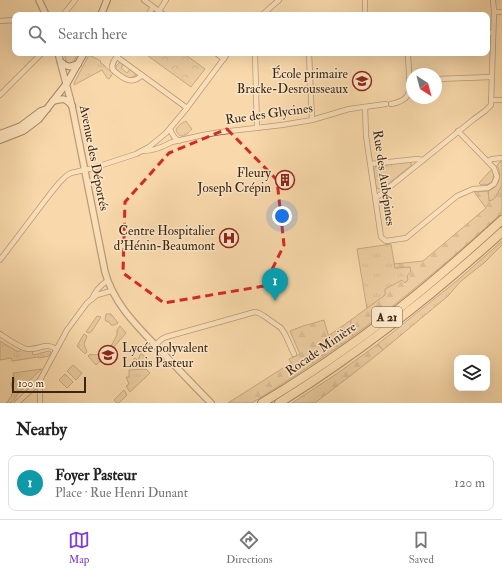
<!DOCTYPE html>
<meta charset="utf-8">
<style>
body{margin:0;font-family:"IM FELL Double Pica",serif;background:#f6f6f6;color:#222}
.controls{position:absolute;right:12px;bottom:12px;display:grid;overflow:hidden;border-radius:8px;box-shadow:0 4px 16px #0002}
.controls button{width:36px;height:36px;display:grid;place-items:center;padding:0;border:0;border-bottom:1px solid #e0e0e0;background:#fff;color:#222;font:20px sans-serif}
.compass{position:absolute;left:406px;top:68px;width:36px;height:36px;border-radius:50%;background:#fff;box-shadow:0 4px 16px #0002;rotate:144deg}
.scale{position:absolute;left:12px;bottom:10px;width:74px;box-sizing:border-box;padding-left:4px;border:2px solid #3b260f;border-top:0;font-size:11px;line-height:14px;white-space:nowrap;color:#3b260f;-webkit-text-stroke:3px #fbe6c9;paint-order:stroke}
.you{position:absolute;left:282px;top:216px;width:14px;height:14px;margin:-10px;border:3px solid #fff;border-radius:50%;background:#1a73e8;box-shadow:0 0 0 6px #1a73e833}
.badge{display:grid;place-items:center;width:26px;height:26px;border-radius:50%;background:#7c3aed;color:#fff;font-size:13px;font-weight:700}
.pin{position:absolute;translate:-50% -33px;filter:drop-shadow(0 1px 2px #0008)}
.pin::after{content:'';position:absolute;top:21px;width:14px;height:12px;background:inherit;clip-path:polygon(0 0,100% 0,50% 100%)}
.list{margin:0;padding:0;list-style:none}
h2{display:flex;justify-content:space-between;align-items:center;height:52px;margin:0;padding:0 16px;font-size:17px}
h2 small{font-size:13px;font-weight:400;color:#767676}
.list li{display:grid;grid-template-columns:26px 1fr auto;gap:12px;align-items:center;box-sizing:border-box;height:56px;margin:0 8px 8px;padding:0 8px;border:1px solid #e0e0e0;border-radius:8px}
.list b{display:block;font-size:15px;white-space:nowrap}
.list p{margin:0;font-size:13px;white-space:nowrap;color:#767676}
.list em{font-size:13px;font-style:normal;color:#767676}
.icon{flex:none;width:22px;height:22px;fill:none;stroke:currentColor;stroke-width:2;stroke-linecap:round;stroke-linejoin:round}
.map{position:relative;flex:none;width:502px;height:403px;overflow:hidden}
.search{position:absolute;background:#fff;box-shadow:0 4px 16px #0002;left:12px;right:12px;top:12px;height:44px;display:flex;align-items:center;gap:10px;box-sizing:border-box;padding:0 14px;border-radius:8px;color:#767676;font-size:15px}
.sheet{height:116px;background:#fff}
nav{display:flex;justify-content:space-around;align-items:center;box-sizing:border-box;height:56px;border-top:1px solid #e0e0e0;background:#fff;font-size:11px;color:#767676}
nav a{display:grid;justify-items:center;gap:2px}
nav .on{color:#7c3aed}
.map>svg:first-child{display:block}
</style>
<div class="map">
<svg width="502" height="403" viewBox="0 0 502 403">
<defs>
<pattern id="grass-tufts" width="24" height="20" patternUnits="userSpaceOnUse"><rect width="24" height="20" fill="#d9bb91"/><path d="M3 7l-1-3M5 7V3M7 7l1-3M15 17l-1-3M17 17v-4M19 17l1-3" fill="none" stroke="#b19875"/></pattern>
<pattern id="forest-firs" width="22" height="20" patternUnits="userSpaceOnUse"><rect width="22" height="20" fill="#d9bb91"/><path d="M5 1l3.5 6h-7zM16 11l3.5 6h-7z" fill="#b19875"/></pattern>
<pattern id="park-crowns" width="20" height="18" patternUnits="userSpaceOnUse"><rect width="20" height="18" fill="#d9bb91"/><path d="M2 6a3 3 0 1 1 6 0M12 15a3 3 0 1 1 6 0" fill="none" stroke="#b19875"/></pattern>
</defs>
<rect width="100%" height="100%" fill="#f9d9ac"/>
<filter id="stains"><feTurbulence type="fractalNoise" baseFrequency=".005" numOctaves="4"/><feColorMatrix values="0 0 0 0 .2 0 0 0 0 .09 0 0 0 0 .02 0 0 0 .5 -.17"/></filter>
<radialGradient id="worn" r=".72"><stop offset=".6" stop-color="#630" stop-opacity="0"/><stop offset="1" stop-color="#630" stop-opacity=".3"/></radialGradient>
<g fill="url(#grass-tufts)" stroke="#8a7050">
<polygon points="64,53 78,53 74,61 70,64 66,61"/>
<polygon points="89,55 101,61 100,62 105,66 105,67 113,73 109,79 107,78 102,70 74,85 74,83"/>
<polygon points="120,62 124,64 121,68 127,73 130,69 136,73 136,76 129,78 127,78 116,69 116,66"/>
<path d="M186 121 192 129C187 135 180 141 176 130 178 125 182 123 186 121Z"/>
<polygon points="409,162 411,163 412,165 382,189 378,189 376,187 374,170 376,166"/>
<path d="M500 162H502V186C497 192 498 199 489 201L488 191C500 186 502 176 497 165Z"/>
<path d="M492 169C496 178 492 186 481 185L479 183Z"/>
<polygon points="502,241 502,245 485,262 460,282 448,296 383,350 378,344 459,279"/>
<polygon points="391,244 395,268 410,267 412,271 407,276 408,280 404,283 385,295 367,309 357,249"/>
<polygon points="106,314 111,314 118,323 114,325 111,325 109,322 106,321 105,320"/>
<polygon points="97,316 101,317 92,331 89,333 86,332"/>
<polygon points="351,320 350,330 353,336 342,344 337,339 330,341 328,336"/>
<polygon points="120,326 126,333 113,348 111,346 117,335 117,330"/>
<polygon points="84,334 87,336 84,344 87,352 85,354 77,346"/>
<polygon points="0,341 18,352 21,349 32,351 33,355 49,351 51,352 49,356 39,358 38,357 12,361 11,358 0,360"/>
<path d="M103 352 106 355 96 365 88 356 90 354C95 356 98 354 103 352Z"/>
<polygon points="141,353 150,362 145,367 133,367 134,358 138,360"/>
<polygon points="73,365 82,373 76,380 67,371"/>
<path d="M42 369C35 374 24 387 19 393 16 397 14 400 11 403H6L9 400V399L12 396 11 395 13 393 11 383 15 382 13 373Z"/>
<polygon points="146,369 150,373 130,392 126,386 129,384 126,377 129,377 129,370"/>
<polygon points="65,374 73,382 67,388 59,380"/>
<polygon points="124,390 127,395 119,403 117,403 114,400"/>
</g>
<g fill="url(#forest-firs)" stroke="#8a7050">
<path d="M502 186V213C455 256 405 298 353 336L350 330 351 320 385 295V289L402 280 405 283 408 280 407 276 411 271 410 267 395 268 394 264 423 261 486 208 474 192 488 191 489 201C498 199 497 191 502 186Z"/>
<polygon points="324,320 330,341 337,339 342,344 296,375 252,403 228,403 291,363 289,359 300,354 290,331 303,326"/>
<polygon points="378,344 383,350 368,362 315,403 292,403 338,373"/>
</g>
<polygon fill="url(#park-crowns)" stroke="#8a7050" points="144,53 183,53 205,69 191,87"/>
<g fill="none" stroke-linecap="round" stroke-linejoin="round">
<g stroke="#6a5336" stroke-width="6">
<g id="minor">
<polyline points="144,0 164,15"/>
<polyline points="365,0 365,15"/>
<polyline points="159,11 166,0"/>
<polyline points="494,12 502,12"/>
<polyline points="63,15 75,0"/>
<polyline points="148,15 153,7"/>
<polyline points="262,15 279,0"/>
<polyline points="0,21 15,20"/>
<polyline points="487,33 493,33"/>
<path d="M120 53C116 58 110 64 113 70 122 78 132 86 142 75"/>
<polyline points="216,53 224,59"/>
<polyline points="255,53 257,128"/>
<polyline points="309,53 312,120"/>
<polyline points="117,57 187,108"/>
<polyline points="436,79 492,77"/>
<polyline points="0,95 42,53"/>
<polyline points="491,100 502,100"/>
<path d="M391 104C397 103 404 101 408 95 411 88 408 62 408 53"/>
<polyline points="365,107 366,136 381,237 386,241 406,238 457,196 473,189 488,188 494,184 497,177 494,168 458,131"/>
<path d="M170 129C172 135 174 138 179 141"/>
<path d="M142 151C152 151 163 147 172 142L203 135 221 132 282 125 312 120 349 109 386 104"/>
<polyline points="488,161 492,159 502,158"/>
<polyline points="371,164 417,159 423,160"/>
<polyline points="376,198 474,119 485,111 491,105 494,12 493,0"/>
<polyline points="0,260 50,194 59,183 66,176 71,173 93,168 136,154 149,147 166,133 187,108 228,53"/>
<path d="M92 299C95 291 101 285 107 281"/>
<path d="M0 334C6 338 22 349 28 349 39 350 46 342 56 349"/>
<polyline points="155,345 162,339 166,337 255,312 259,313 264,316 281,328 285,334 294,354"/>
<polyline points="17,403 34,387 40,380 67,330 87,303 97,295 111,291"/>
<polyline points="40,403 40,380"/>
</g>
</g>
<g stroke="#6a5336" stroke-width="8">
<g id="tertiary">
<polyline points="39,0 46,15"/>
<path d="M58 53 72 106 105 272C114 305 139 328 162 352 178 369 194 386 211 403"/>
</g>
</g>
<g stroke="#3b260f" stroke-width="8">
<g id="secondary">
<polyline points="101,15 107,0"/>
<path d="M61 62C67 68 71 67 78 64"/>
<path d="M53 101C63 98 66 98 72 106"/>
<polyline points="0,134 21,126 41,111 47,109"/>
<polyline points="0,140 23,131 39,119 67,83 84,53"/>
</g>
</g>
<g stroke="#3b260f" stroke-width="10">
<g id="motorway">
<path d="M262 403C292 385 321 366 349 346 403 308 454 264 502 220"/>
<path d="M279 403C359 353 433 295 502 232"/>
</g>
</g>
<use href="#minor" stroke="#fbe6c9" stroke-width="4.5"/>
<use href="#tertiary" stroke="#fbe6c9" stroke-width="5.5"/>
<use href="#secondary" stroke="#fbe6c9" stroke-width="6"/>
<use href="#motorway" stroke="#f9d9ac" stroke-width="8"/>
</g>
<path d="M0 0H502V403H0ZM227 129 277 180 284 245 264 286 164 303 123 273 125 202 169 153Z" fill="#f9d9ac" fill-opacity=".55" fill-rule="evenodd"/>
<path fill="none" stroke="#d62828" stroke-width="3" stroke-dasharray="8 5" stroke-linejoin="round" d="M227 129 277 180 284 245 264 286 164 303 123 273 125 202 169 153Z"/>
<defs>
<g id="school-ring" transform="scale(1)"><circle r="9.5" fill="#fbe6c9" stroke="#8f2418" stroke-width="1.5"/><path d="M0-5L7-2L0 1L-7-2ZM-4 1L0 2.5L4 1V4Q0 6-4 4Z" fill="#8f2418"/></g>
<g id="building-ring" transform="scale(1)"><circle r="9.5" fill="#fbe6c9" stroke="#8f2418" stroke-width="1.5"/><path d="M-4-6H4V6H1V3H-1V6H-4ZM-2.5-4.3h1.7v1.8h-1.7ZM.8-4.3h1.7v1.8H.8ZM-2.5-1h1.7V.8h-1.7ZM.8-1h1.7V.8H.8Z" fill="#8f2418"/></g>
<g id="hospital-ring" transform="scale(1)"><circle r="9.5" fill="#fbe6c9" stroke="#8f2418" stroke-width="1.5"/><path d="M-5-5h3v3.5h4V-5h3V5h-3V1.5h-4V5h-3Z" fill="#8f2418"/></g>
</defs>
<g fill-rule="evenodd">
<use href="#school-ring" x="362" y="81"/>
<use href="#building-ring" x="285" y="180"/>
<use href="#hospital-ring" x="229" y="238"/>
<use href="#school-ring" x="108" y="355"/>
</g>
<g text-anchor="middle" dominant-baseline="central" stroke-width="3" stroke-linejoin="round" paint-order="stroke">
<rect fill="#fbe6c9" stroke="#756047" stroke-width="1" x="372" y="307" width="30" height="20" rx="3"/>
<g font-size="12" font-weight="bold" fill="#3b260f">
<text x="387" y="317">A 21</text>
</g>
<g font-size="13" fill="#3b260f" stroke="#fbe6c9" text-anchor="end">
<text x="348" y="74">École primaire<tspan x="348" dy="15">Bracke-Desrousseaux</tspan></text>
<text x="271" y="173">Fleury<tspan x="271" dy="15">Joseph Crépin</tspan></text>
<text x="215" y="231">Centre Hospitalier<tspan x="215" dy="15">d'Hénin-Beaumont</tspan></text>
<text x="122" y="348" text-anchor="start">Lycée polyvalent<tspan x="122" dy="15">Louis Pasteur</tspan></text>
</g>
<g font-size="13" fill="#3b260f" stroke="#fbe6c9">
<text transform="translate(269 114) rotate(-8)">Rue des Glycines</text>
<text transform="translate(94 158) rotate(79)">Avenue des Déportés</text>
<text transform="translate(384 178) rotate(82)">Rue des Aubépines</text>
<text transform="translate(321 349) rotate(-35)">Rocade Minière</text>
</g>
</g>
<rect width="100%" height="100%" filter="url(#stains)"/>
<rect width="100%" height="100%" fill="url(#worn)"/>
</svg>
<div class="controls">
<button><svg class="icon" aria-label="layers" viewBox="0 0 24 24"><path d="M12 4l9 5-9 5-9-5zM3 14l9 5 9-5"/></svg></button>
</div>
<svg class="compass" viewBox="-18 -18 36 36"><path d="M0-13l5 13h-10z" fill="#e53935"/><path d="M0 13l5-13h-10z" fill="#767676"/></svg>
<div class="scale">100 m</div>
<div class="you"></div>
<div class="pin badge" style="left:275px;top:301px;background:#0f9aa8">1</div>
<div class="search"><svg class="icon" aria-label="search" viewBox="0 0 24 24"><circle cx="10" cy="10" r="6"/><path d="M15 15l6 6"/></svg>Search here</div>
</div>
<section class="sheet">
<h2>Nearby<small></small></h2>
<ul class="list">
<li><span class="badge" style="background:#0f9aa8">1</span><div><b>Foyer Pasteur</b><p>Place · Rue Henri Dunant</p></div><em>120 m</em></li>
</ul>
</section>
<nav>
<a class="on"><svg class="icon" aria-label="map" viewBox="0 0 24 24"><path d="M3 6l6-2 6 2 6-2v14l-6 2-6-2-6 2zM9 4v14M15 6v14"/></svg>Map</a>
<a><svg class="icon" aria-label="directions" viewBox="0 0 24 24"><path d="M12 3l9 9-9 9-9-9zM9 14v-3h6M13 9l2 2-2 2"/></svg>Directions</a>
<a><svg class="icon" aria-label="saved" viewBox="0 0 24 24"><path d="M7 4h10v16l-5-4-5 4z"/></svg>Saved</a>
</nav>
